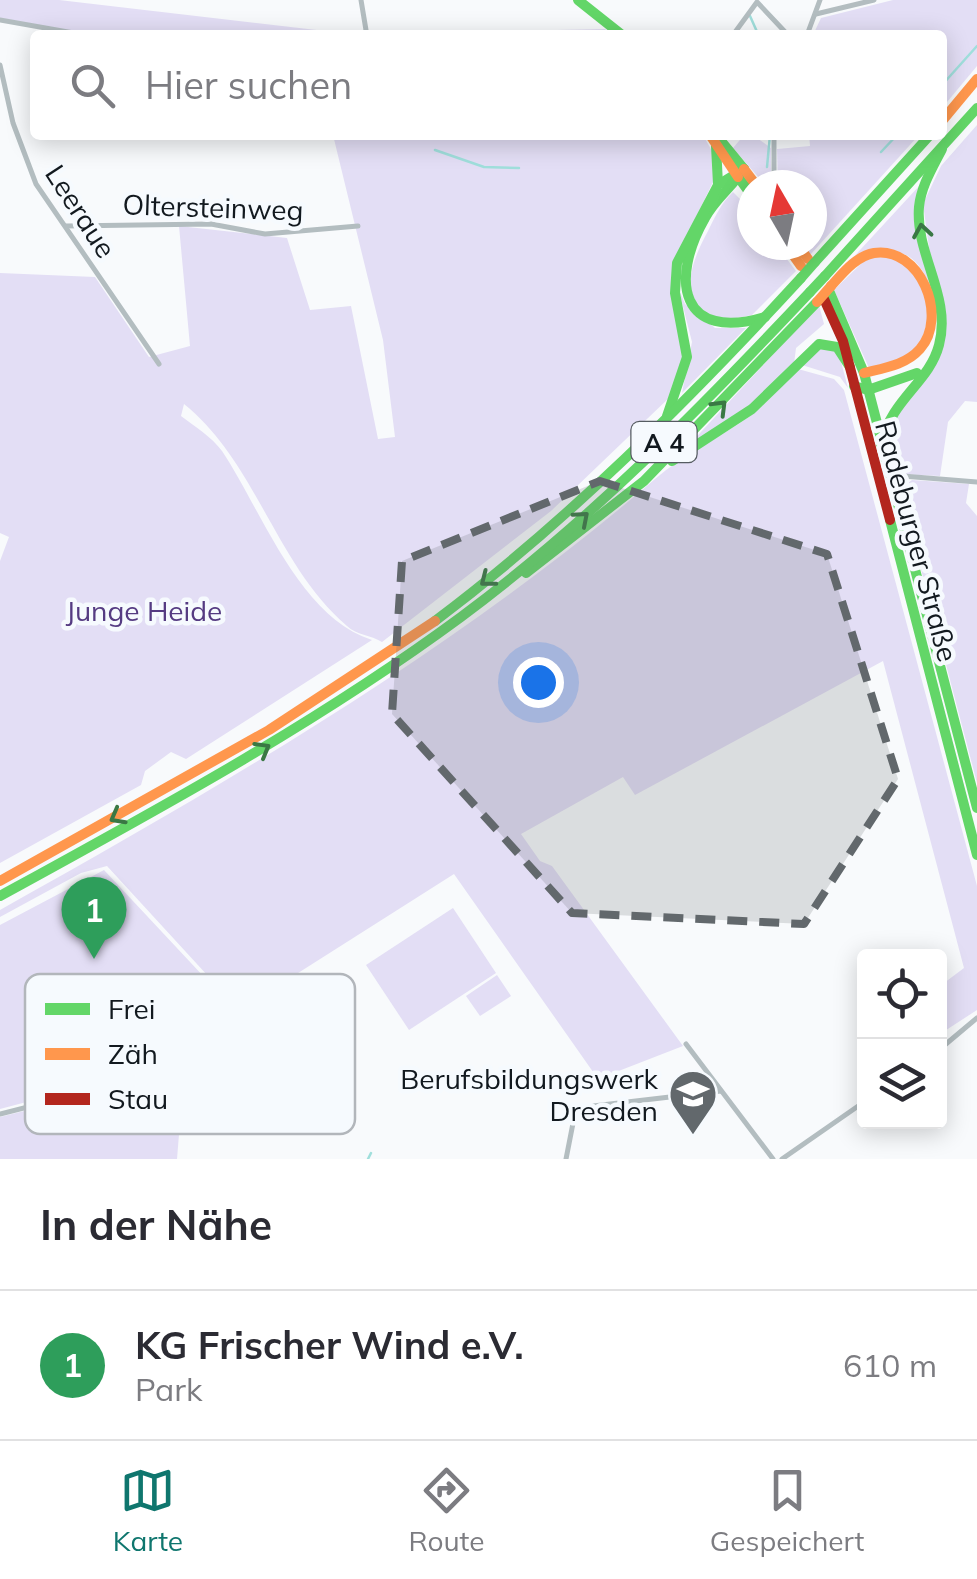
<!DOCTYPE html>
<html lang="de">
<meta charset="utf-8">
<style>
body{margin:0;font-family:Mulish,sans-serif;background:#f2f2f3;color:#2b2b33}
.controls{position:absolute;right:30px;bottom:30px;display:grid;overflow:hidden;border-radius:10px;box-shadow:0 5px 25px #0003}
.controls button{width:90px;height:90px;display:grid;place-items:center;padding:0;border:0;border-bottom:2px solid #e1e1e2;background:#fff;color:#2b2b33;font:50px sans-serif}
.compass{position:absolute;left:737px;top:170px;width:90px;height:90px;border-radius:50%;background:#fff;box-shadow:0 5px 25px #0003;rotate:351deg}
.you{position:absolute;left:538px;top:682px;width:35px;height:35px;margin:-25px;border:8px solid #fff;border-radius:50%;background:#1a73e8;box-shadow:0 0 0 15px #1a73e833}
.badge{display:grid;place-items:center;width:65px;height:65px;border-radius:50%;background:#0f766e;color:#fff;font-size:32px;font-weight:700}
.pin{position:absolute;translate:-50% -82px;filter:drop-shadow(0 2px 5px #0008)}
.pin::after{content:'';position:absolute;top:52px;width:35px;height:30px;background:inherit;clip-path:polygon(0 0,100% 0,50% 100%)}
.list{margin:0;padding:0;list-style:none}
h2{display:flex;justify-content:space-between;align-items:center;height:130px;margin:0;padding:0 40px;font-size:42px}
h2 small{font-size:32px;font-weight:400;color:#7c7c81}
.list li{display:grid;grid-template-columns:65px 1fr auto;gap:30px;align-items:center;box-sizing:border-box;height:150px;padding:0 40px;border-top:2px solid #e1e1e2}
.list b{display:block;font-size:38px;white-space:nowrap}
.list p{margin:0;font-size:32px;white-space:nowrap;color:#7c7c81}
.list em{font-size:32px;font-style:normal;color:#7c7c81}
.icon{flex:none;width:55px;height:55px;fill:none;stroke:currentColor;stroke-width:2;stroke-linecap:round;stroke-linejoin:round}
.map{position:relative;flex:none;width:977px;height:1159px;overflow:hidden}
.search{position:absolute;background:#fff;box-shadow:0 5px 25px #0003;left:30px;right:30px;top:30px;height:110px;display:flex;align-items:center;gap:25px;box-sizing:border-box;padding:0 35px;border-radius:10px;color:#7c7c81;font-size:38px}
.sheet{height:280px;background:#fff}
nav{display:flex;justify-content:space-around;align-items:center;box-sizing:border-box;height:140px;border-top:2px solid #e1e1e2;background:#fff;font-size:28px;color:#7c7c81}
nav a{display:grid;justify-items:center;gap:5px}
nav .on{color:#0f766e}
.map>svg:first-child{display:block}
</style>
<div class="map">
<svg width="977" height="1159" viewBox="0 0 977 1159">
<rect width="100%" height="100%" fill="#f8fafc"/>
<g fill="#e3def5">
<polygon points="0,0 59,0 351,34 605,29 612,35 94,35 0,18"/>
<polygon points="893,0 977,0 977,66 942,108 942,35 813,35 821,18"/>
<path d="M977 125V402L965 401 948 422 940 476 898 474 891 468C879 406 907 393 943 348L923 204 941 166Z"/>
<path d="M333 135H703L712 151 714 180 672 267 685 354 671 396 551 511 382 642C371 635 356 635 347 626 275 564 257 463 184 404L181 416C194 426 212 437 222 451 262 511 299 617 372 640L186 759 171 752 145 771 141 785 0 863V561L9 537 0 533V273L95 277 149 357 190 346 179 226 287 238 310 310 351 306 378 439 395 437 383 340Z"/>
<polygon points="744,135 753,135 771,148 771,179 760,179 733,148"/>
<polygon points="809,135 919,135 810,255 803,245 812,245 812,229 820,223 812,219 812,185 778,185 777,149 810,146"/>
<path d="M921 184 917 233 931 288C912 241 890 249 849 262Z"/>
<path d="M733 192 752 211V245H776L796 271 752 315 722 321C676 303 689 266 708 231 715 217 721 203 733 192Z"/>
<path d="M894 256C937 287 933 310 917 356L869 368 834 290 867 258Z"/>
<polygon points="678,287 685,304 715,328 746,328 682,393 692,342"/>
<polygon points="819,305 824,324 796,348 794,364 739,417 687,447"/>
<polygon points="832,348 840,358 848,388 840,377 802,365 820,349"/>
<path d="M798 369 834 379 844 390 977 886V1010L940 1034V986L964 968 883 661 635 795 623 777 521 834 540 861 552 866 683 1046 598 1079 454 874 199 1036 184 1052 182 1062 175 1064 173 1056 104 1074 106 1081 0 1109V925L104 870 220 994 188 1022 202 1025 230 1000 107 866 81 873 0 917V910C229 782 456 650 655 479 684 454 720 438 750 416 768 403 783 384 798 369Z"/>
<polygon points="912,480 969,484 966,503 977,516 977,783 900,489"/>
<polygon points="453,908 496,973 409,1030 366,965"/>
<polygon points="497,975 511,996 480,1016 466,996"/>
<polygon points="157,1078 161,1091 183,1085 177,1159 0,1159 0,1117"/>
</g>
<g fill="none" stroke-linecap="round" stroke-linejoin="round">
<g stroke="#a0dfdc" stroke-width="2.5">
<polyline points="750,16 758,34"/>
<polyline points="942,85 977,46"/>
<polyline points="435,150 484,167 519,168"/>
<polyline points="881,152 897,135"/>
<polyline points="767,167 770,135"/>
<polyline points="778,173 800,185"/>
<polyline points="368,1159 371,1153"/>
</g>
<g stroke="#b3bdc0" stroke-width="5">
<polyline points="361,0 366,30 363,35"/>
<polyline points="816,14 874,0"/>
<polyline points="0,20 85,35"/>
<polyline points="733,35 757,2 788,35"/>
<polyline points="807,35 820,0"/>
<polyline points="0,65 13,123 36,184 159,364"/>
<polyline points="774,185 774,135"/>
<polyline points="66,226 211,224 265,234 358,226"/>
<polyline points="890,475 977,482"/>
<polyline points="686,1044 773,1159"/>
<polyline points="940,1049 977,1018"/>
<polyline points="0,1114 181,1068"/>
<polyline points="566,1159 576,1108 721,1091"/>
<polyline points="782,1159 864,1102"/>
</g>
<g stroke="#63d668" stroke-width="10">
<polyline points="578,0 622,35"/>
<polyline points="716,135 744,169"/>
<polyline points="716,146 718,184"/>
<path d="M744 169C732 187 715 199 705 218 669 281 681 342 765 317"/>
<polyline points="739,178 752,196"/>
<polyline points="815,262 930,135"/>
<polyline points="825,276 977,108"/>
<polyline points="830,293 864,373 977,808"/>
<polyline points="854,386 868,390 917,373"/>
<polyline points="667,416 687,357 675,293 677,263 718,185 744,169"/>
<path d="M881 444C892 398 929 383 939 345 952 297 915 254 919 207 921 186 933 167 942 149"/>
<polyline points="672,461 752,409 819,344 837,347 850,367"/>
<polyline points="890,520 977,855"/>
<polyline points="526,573 644,481 817,302"/>
<path d="M435 621C569 520 687 402 801 278"/>
<path d="M0 896C157 810 316 724 461 617 589 522 701 408 810 292"/>
</g>
<g stroke="#ff974d" stroke-width="10">
<polyline points="942,121 977,79"/>
<polyline points="710,135 738,177"/>
<polyline points="744,169 756,185"/>
<polyline points="786,245 801,266"/>
<polyline points="798,245 808,259"/>
<path d="M831 286C842 274 856 256 874 253 920 246 949 316 920 349 906 365 884 368 864 373"/>
<polyline points="0,881 269,730 435,621"/>
</g>
<polyline stroke="#b3261e" stroke-width="10" points="824,299 843,341 890,520"/>
<g stroke="#63d668" stroke-width="10">
<polyline points="801,278 815,262"/>
<polyline points="810,292 825,276"/>
</g>
<polyline stroke="#ff974d" stroke-width="10" points="817,302 831,286"/>
</g>
<defs><path id="oneway-chevron" d="M-2-3.5L2.5 0L-2 3.5" fill="none" stroke-width="1.6" stroke-linecap="round" stroke-linejoin="round" transform="scale(2.5)"/></defs>
<g stroke="#3a7844">
<use href="#oneway-chevron" transform="translate(922 231) rotate(-99)"/>
<use href="#oneway-chevron" transform="translate(720 407) rotate(-45)"/>
<use href="#oneway-chevron" transform="translate(582 518) rotate(-41)"/>
<use href="#oneway-chevron" transform="translate(487 580) rotate(142)"/>
<use href="#oneway-chevron" transform="translate(263 749) rotate(-30)"/>
<use href="#oneway-chevron" transform="translate(117 817) rotate(151)"/>
</g>
<path fill="#62686c" fill-opacity="0.2" stroke="#62686c" stroke-width="8" stroke-dasharray="20 12" stroke-linejoin="round" d="M600 481 827 554 898 779 804 924 572 913 392 714 402 561Z"/>
<defs>
<g id="school-pin" transform="scale(2.5)"><path d="M0 17L-7.5 6A9.5 9.5 0 1 1 7.5 6Z" fill="#62686c" stroke="#f6fafe"/><path d="M0-5L7-2L0 1L-7-2ZM-4 1L0 2.5L4 1V4Q0 6-4 4Z" fill="#fff"/></g>
</defs>
<g fill-rule="evenodd">
<use href="#school-pin" x="693" y="1094"/>
</g>
<g text-anchor="middle" dominant-baseline="central" stroke-width="9" stroke-linejoin="round" paint-order="stroke">
<rect fill="#f6fafe" stroke="#565c62" stroke-width="2.5" x="631.5" y="422" width="65" height="40" rx="8"/>
<g font-size="25" font-weight="bold" fill="#12191f">
<text x="664" y="442">A 4</text>
</g>
<g font-size="28" fill="#12191f" stroke="#f6fafe">
<text transform="translate(213 207) rotate(2)">Oltersteinweg</text>
<text transform="translate(81 211) rotate(57)">Leeraue</text>
<text transform="translate(917 541) rotate(75)">Radeburger Straße</text>
</g>
<g font-size="28" fill="#553b82" stroke="#f6fafe">
<text x="144" y="610">Junge Heide</text>
</g>
<g font-size="28" fill="#12191f" stroke="#f6fafe" text-anchor="end">
<text x="658" y="1078">Berufsbildungswerk<tspan x="658" dy="32">Dresden</tspan></text>
</g>
</g>
<rect x="25" y="974" width="330" height="160" rx="15" fill="#f6fafe" stroke="#b2b6bb" stroke-width="2.5"/>
<rect x="45" y="1003" width="45" height="12" fill="#63d668"/>
<rect x="45" y="1048" width="45" height="12" fill="#ff974d"/>
<rect x="45" y="1093" width="45" height="12" fill="#b3261e"/>
<g font-size="28" fill="#12191f">
<text x="108" y="1019">Frei</text>
<text x="108" y="1064">Zäh</text>
<text x="108" y="1109">Stau</text>
</g>
</svg>
<div class="controls">
<button><svg class="icon" aria-label="locate" viewBox="0 0 24 24"><circle cx="12" cy="12" r="6"/><path d="M12 2v4M12 18v4M2 12h4M18 12h4"/></svg></button>
<button><svg class="icon" aria-label="layers" viewBox="0 0 24 24"><path d="M12 4l9 5-9 5-9-5zM3 14l9 5 9-5"/></svg></button>
</div>
<svg class="compass" viewBox="-18 -18 36 36"><path d="M0-13l5 13h-10z" fill="#e53935"/><path d="M0 13l5-13h-10z" fill="#7c7c81"/></svg>
<div class="you"></div>
<div class="pin badge" style="left:94px;top:959px;background:#2e9e5b">1</div>
<div class="search"><svg class="icon" aria-label="search" viewBox="0 0 24 24"><circle cx="10" cy="10" r="6"/><path d="M15 15l6 6"/></svg>Hier suchen</div>
</div>
<section class="sheet">
<h2>In der Nähe<small></small></h2>
<ul class="list">
<li><span class="badge" style="background:#2e9e5b">1</span><div><b>KG Frischer Wind e.V.</b><p>Park</p></div><em>610 m</em></li>
</ul>
</section>
<nav>
<a class="on"><svg class="icon" aria-label="map" viewBox="0 0 24 24"><path d="M3 6l6-2 6 2 6-2v14l-6 2-6-2-6 2zM9 4v14M15 6v14"/></svg>Karte</a>
<a><svg class="icon" aria-label="directions" viewBox="0 0 24 24"><path d="M12 3l9 9-9 9-9-9zM9 14v-3h6M13 9l2 2-2 2"/></svg>Route</a>
<a><svg class="icon" aria-label="saved" viewBox="0 0 24 24"><path d="M7 4h10v16l-5-4-5 4z"/></svg>Gespeichert</a>
</nav>
